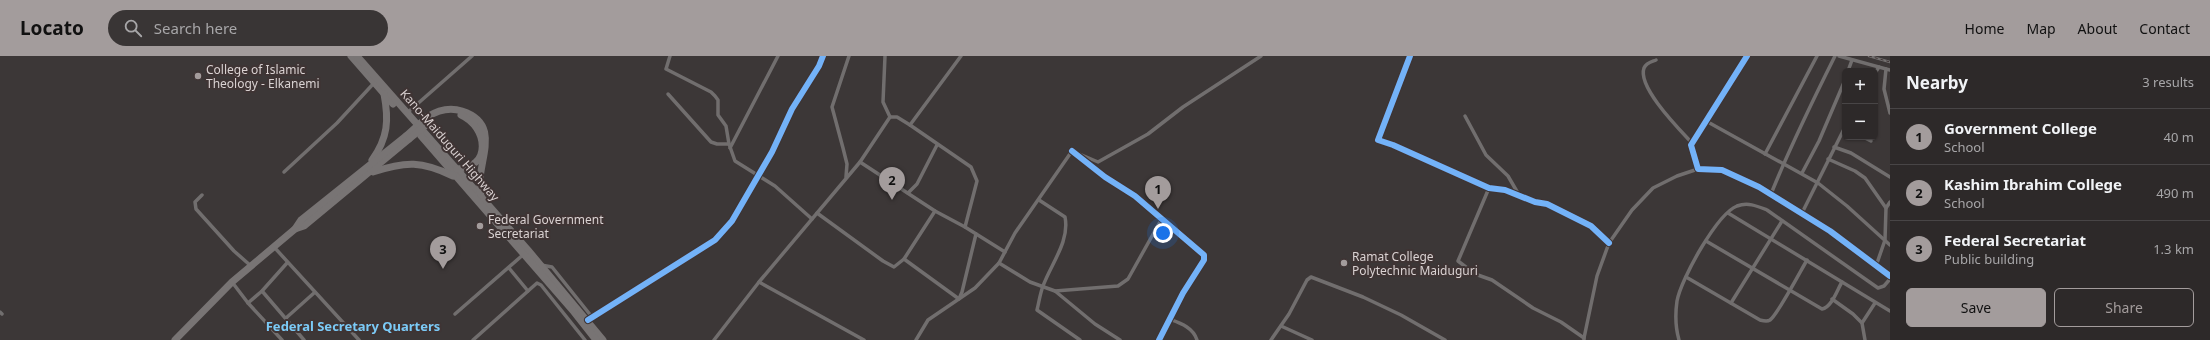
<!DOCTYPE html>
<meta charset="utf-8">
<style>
body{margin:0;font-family:"Noto Sans",sans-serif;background:#393535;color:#f1f3f6}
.controls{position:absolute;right:12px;top:12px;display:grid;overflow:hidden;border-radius:6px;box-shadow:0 1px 3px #0004}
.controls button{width:36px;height:36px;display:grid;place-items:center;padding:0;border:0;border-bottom:1px solid #484546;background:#2d2929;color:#f1f3f6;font:20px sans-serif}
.you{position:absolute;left:1163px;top:177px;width:14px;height:14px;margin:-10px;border:3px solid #fff;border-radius:50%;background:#1a73e8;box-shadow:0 0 0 6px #1a73e833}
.badge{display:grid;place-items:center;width:26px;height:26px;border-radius:50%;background:#a39c9c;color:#111;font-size:13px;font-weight:700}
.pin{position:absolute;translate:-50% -33px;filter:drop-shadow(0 1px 2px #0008)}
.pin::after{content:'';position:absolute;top:21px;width:14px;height:12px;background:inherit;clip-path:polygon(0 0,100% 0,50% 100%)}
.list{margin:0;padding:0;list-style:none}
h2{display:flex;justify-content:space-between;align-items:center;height:52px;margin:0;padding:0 16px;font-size:17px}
h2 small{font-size:13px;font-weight:400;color:#a7a6a8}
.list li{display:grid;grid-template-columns:26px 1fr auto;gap:12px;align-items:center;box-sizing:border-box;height:56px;padding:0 16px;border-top:1px solid #484546}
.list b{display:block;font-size:15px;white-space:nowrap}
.list p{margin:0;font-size:13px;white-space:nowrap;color:#a7a6a8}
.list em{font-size:13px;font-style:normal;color:#a7a6a8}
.actions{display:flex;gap:8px;padding:12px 16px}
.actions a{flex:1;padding:9px 0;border:1px solid #a39c9c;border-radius:6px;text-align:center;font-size:14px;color:#a39c9c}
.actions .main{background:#a39c9c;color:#111}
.icon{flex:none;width:22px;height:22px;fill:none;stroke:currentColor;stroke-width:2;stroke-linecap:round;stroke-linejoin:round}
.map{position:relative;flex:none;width:1890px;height:284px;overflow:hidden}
header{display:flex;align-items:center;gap:24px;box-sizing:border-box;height:56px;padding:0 20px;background:#a39c9c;color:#111}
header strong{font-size:19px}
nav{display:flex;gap:22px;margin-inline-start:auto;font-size:14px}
.search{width:280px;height:36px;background:#393535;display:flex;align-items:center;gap:10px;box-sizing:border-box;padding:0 14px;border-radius:22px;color:#a7a6a8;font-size:15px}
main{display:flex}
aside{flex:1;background:#2d2929}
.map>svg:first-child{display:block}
</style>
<header>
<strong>Locato</strong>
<div class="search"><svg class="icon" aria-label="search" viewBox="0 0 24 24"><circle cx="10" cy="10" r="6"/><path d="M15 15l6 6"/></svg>Search here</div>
<nav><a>Home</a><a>Map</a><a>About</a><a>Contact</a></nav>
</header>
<main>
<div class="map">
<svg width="1890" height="284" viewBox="0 0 1890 284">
<rect width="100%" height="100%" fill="#3c3737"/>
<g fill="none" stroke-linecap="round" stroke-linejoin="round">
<g stroke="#716e6e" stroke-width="3.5">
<polyline points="670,0 666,13 711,36 715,40 718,44 718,59 726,70 729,88 735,105 775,130 812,163"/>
<polyline points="885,0 883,46 890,61"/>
<polyline points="1410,0 1378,84 1393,89 1489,132 1505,134 1535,146 1547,148 1591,170 1609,187"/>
<polyline points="1747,0 1691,89 1698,113 1722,114 1759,131 1830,175 1890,220"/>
<polyline points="1839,0 1890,14"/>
<path d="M1656 4C1651 6 1646 7 1644 12 1637 31 1680 74 1692 87"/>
<polyline points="1886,13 1884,33 1890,57"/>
<polyline points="1848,15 1852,4"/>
<polyline points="1875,17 1879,11"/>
<polyline points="668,38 711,86 717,88 729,88"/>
<polyline points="407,57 472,0"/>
<polyline points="1465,60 1486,99 1508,120 1519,139"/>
<polyline points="890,61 897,61 910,69 971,111 977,125 965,171"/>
<polyline points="1706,65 1818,127 1847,150 1890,189"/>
<polyline points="910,69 961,0"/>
<polyline points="1863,81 1871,85"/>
<polyline points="1834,91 1851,97 1890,121"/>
<polyline points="730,92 778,0"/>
<polyline points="1072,95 1105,121 1135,140 1204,199 1204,204 1183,237 1159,284"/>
<polyline points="1077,97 1098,106 1148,78 1183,51 1261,0"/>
<polyline points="1765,98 1817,0"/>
<polyline points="1828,103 1855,115 1865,122 1886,152"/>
<polyline points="860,106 935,155 965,171 1005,196"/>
<polyline points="284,116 337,67 374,27"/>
<polyline points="1802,117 1819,85 1845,24"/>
<polyline points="846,121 847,108 843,92 832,51 849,0"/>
<polyline points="1489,132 1458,205 1475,218 1492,224 1533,252 1561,266 1584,282 1584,284"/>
<polyline points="908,137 917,128 937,89"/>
<path d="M1771 138C1790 91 1812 46 1835 0"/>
<polyline points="202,139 195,146 196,153 234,195 251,210"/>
<path d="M1039 144 1065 161C1070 185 1051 208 1043 230 1040 238 1039 246 1037 254L1080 284"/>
<polyline points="817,157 883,205 894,211 904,203 935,155"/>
<polyline points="1728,157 1890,255"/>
<polyline points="1802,157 1845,71"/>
<path d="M1706 185 1822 253C1832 251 1837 234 1842 226"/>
<polyline points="274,191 359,284"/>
<polyline points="904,203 959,243 962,236 976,178"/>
<polyline points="999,207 1030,226 1055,235 1118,230 1128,223 1161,164"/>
<polyline points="541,209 552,211 592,261"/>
<polyline points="1876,210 1885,184 1886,152 1890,146"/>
<polyline points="509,212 528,235"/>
<path d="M1686 221 1760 264C1764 265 1767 266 1770 264 1778 258 1800 216 1807 204"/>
<polyline points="232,226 248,247 282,284"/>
<polyline points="759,226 864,284"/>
<polyline points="262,235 304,284"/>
<polyline points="1055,235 1095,268 1120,284"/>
<polyline points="1832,243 1853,258 1862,267 1865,284"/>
<polyline points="248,247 262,235 287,207"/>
<polyline points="1731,247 1782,165"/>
<polyline points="0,256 2,258"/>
<polyline points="455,258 524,198"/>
<polyline points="286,262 314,237"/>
<path d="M1169 263C1180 267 1193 271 1197 284"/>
<polyline points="588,264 715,184 732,165 772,96 792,53 819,10 823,0"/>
<polyline points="1862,267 1875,247"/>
<polyline points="1281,270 1312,284"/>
<polyline points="1584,282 1597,220 1609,187 1632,154 1653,132 1677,120 1698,113"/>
<polyline points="473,284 537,227 541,229 585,284"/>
<polyline points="714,284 759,226 860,106 890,61"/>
<polyline points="916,284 928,264 975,232 999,207 1015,177 1072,95"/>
<polyline points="1271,284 1289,258 1307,224 1311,221 1363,241 1401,259 1445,284"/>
<path d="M1679 284C1675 270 1675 259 1677 245 1681 223 1717 158 1737 150 1748 146 1757 150 1767 154L1878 232 1884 230 1890 223"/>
</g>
<g stroke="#787474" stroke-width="7">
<polyline points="351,0 393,48"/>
<polyline points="357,0 528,194 603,284"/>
<path d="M427 61C438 54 450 51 462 55 506 69 473 111 481 139"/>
<polyline points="421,80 574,256 596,284"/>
<path d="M372 104C388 82 389 64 384 38"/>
<path d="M457 113C492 112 488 71 461 59"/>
<path d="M373 116C406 105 422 105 453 120"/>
<polyline points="295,173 304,170 409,83"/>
<polyline points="175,284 232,226 295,173 301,164 406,80"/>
</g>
<g stroke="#737070" stroke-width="2.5">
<polyline id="rail" points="1869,0 1890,6"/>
</g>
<use href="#rail" stroke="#3f3434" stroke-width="1" stroke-dasharray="3" stroke-linecap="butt"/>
<g stroke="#787474" stroke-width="7">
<polyline points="406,80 427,61"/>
<polyline points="409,83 431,65"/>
</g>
<g stroke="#3f3434" stroke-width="8">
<g id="cycleway">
<polyline points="1410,0 1378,84 1393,89 1489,132 1505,134 1535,146 1547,148 1591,170 1609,187"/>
<polyline points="1747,0 1691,89 1698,113 1722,114 1759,131 1830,175 1890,220"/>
<polyline points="1072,95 1105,121 1135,140 1204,199 1204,204 1183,237 1159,284"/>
<polyline points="588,264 715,184 732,165 772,96 792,53 819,10 823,0"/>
</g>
</g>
<use href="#cycleway" stroke="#73b2f8" stroke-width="6"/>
</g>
<g fill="#a39c9c" stroke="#3f3434" stroke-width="1.5">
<circle cx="198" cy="20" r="4"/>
<circle cx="480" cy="170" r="4"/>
<circle cx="1344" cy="207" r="4"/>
</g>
<g text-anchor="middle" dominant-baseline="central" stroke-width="4" stroke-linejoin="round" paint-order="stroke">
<g font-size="12" fill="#dad2d2" stroke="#3f3434" text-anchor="start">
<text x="206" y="13">College of Islamic<tspan x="206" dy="14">Theology - Elkanemi</tspan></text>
<text x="488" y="163">Federal Government<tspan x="488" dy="14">Secretariat</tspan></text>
<text x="1352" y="200">Ramat College<tspan x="1352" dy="14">Polytechnic Maiduguri</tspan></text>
</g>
<g font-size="12" fill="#dad2d2" stroke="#3f3434">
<text transform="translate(450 89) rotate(49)">Kano-Maiduguri Highway</text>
</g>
<g font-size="13" font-weight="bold" fill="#7bcaf6" stroke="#3f3434">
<text x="353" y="270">Federal Secretary Quarters</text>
</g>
</g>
</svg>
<div class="controls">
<button>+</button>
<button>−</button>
</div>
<div class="you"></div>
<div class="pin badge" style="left:1158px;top:153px">1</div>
<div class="pin badge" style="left:892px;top:144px">2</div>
<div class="pin badge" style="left:443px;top:213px">3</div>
</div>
<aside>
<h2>Nearby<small>3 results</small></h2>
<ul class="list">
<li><span class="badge">1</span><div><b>Government College</b><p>School</p></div><em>40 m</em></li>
<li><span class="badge">2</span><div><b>Kashim Ibrahim College</b><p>School</p></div><em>490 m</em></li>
<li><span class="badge">3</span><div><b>Federal Secretariat</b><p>Public building</p></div><em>1.3 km</em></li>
</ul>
<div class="actions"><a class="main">Save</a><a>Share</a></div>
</aside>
</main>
